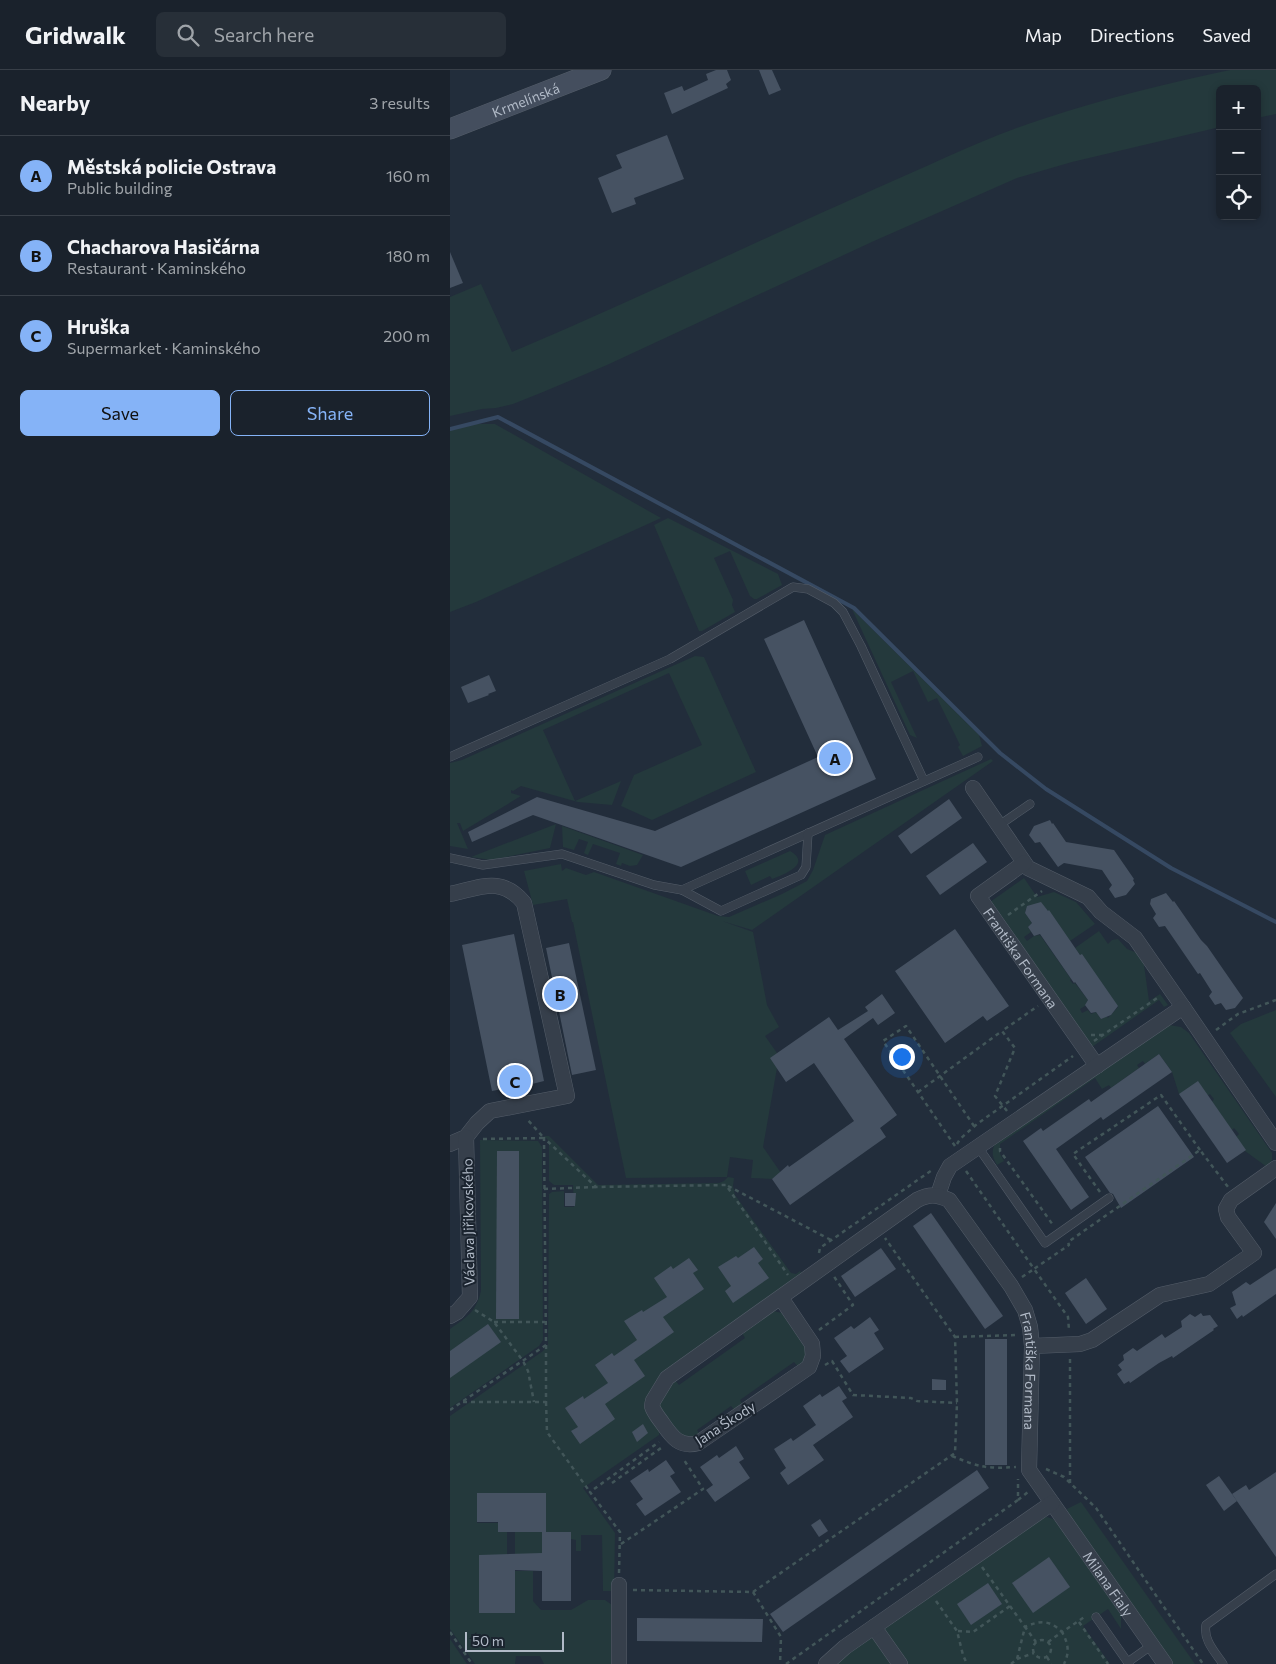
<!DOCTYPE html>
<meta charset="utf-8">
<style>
body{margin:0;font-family:Commissioner,sans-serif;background:#272f38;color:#f1f3f6}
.controls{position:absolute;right:15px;top:15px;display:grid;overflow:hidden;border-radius:8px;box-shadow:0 2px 8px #0003}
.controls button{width:45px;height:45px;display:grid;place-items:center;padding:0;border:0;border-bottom:1px solid #383f48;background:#1a222c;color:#f1f3f6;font:25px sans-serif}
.scale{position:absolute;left:15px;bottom:12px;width:99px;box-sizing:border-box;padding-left:5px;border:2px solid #b1bac7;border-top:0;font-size:14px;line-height:18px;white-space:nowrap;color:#b1bac7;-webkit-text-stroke:4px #1b242f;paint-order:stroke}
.you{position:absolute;left:451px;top:986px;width:18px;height:18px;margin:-12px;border:4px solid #fff;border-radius:50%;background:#1a73e8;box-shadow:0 0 0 8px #1a73e833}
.badge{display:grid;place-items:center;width:32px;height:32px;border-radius:50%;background:#85b3f7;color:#111;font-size:16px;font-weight:700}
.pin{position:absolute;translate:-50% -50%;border:2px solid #fff;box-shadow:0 1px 5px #0006}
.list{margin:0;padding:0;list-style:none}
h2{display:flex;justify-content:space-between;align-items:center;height:65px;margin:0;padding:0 20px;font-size:21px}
h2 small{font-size:16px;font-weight:400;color:#9fa4a9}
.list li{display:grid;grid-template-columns:32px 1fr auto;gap:15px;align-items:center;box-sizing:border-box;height:80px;padding:0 20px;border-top:1px solid #383f48}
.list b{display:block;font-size:19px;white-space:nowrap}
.list p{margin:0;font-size:16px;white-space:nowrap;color:#9fa4a9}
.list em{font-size:16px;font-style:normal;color:#9fa4a9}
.actions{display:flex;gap:10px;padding:15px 20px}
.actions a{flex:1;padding:11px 0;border:1px solid #85b3f7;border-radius:8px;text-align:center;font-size:18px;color:#85b3f7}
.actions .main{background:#85b3f7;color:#111}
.icon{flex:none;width:28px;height:28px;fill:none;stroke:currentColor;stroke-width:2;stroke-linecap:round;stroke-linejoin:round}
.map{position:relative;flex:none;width:826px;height:1594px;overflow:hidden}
header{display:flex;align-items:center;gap:30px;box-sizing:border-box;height:70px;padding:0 25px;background:#1a222c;border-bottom:1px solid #383f48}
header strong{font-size:24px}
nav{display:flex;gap:28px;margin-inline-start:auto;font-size:18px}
.search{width:350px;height:45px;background:#272f38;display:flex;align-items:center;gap:12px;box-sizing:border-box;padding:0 18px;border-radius:8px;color:#9fa4a9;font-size:19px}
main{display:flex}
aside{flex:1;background:#1a222c}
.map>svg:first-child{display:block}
</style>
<header>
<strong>Gridwalk</strong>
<div class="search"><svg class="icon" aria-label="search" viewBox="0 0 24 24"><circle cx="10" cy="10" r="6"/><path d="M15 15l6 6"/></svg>Search here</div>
<nav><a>Map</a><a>Directions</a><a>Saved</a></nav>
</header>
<main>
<aside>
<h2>Nearby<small>3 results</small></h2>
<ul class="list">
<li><span class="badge">A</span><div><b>Městská policie Ostrava</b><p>Public building</p></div><em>160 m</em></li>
<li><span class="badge">B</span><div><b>Chacharova Hasičárna</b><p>Restaurant · Kaminského</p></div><em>180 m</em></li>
<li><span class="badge">C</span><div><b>Hruška</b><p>Supermarket · Kaminského</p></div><em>200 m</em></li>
</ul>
<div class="actions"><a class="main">Save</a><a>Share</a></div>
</aside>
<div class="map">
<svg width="826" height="1594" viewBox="0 0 826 1594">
<rect width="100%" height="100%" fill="#222d3b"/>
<g fill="#24393c">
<path d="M780 0H826V44L807 48V19H770V57L622 92 567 108 424 171 157 295 93 322 63 334 46 338 32 339 0 346V227L31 214 62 282C185 230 305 172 427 118 483 94 538 66 596 48 656 28 718 13 780 0Z"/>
<polygon points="22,354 45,354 211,448 26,532 0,542 0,360"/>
<polygon points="218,448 328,504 332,515 307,529 304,529 300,526 280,481 264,488 283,530 282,535 285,542 252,561 249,561 204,455"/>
<polygon points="402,539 529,665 532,676 513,686 508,677 510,675 487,628 478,632 463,601 441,612 467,668 460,665"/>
<polygon points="245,586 254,587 306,702 202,750 171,736 184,705 252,675 219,603 93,660 125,731 171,711 162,735 128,732 71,716 63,721 61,720 61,723 71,726 13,761 10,753 7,753 18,779 0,776 0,693 12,690"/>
<polygon points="541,689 543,691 302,860 272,851 303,862 317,935 329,957 315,966 327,983 327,998 313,1077 331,1103 322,1109 301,1108 303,1090 280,1087 277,1107 176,1108 123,852 122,852 117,829 83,835 74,801 111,794 112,801 116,798 136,805 144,802 268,846 279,847 332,824 357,811 363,800 375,765"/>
<polygon points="106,754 100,778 41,790 21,787"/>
<polygon points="112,756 193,785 187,795 180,796 172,793 171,796 166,794 170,783 143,774 138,785 134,783 138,772 129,769 124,780 113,777"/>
<path d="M340 781C363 794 332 805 322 809L320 806 301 815 295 801Z"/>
<polygon points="574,808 587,827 604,822 626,832 645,854 620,871 599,841 576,839 575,843 582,853 578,857 581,862 574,867 577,871 584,866 590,865 621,909 620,910 623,914 625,913 638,930 635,936 630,939 632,943 638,940 641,944 646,942 651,949 656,946 658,948 668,937 625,878 649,861 658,874 662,870 668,869 677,879 690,884 693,888 699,931 710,924 718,935 714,937 709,930 642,977 540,832"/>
<polygon points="826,940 826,1027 780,963 791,954"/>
<path d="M719 955 731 957 739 963 822 1083V1090L817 1097 795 1081 786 1067 789 1064 784 1058 781 1061 762 1032 764 1029 760 1024 757 1026 729 1024 722 1002 709 984 695 994 693 991 687 995 689 998 661 1018 659 1015 652 1019 645 1008 550 1074V1084L554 1091 547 1095C542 1087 541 1080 546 1072Z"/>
<polygon points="94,1066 99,1066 148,1115 269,1113 274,1111 278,1107 284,1108 283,1116 285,1125 341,1203 346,1204 350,1201 353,1205 213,1303 194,1335 210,1357 209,1365 133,1418 165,1463 164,1521 153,1521 152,1465 131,1465 131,1481 126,1481 126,1470 121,1469 121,1463 92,1484 65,1484 65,1462 74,1462 75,1453 96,1424 27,1424 27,1453 48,1453 48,1462 57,1462 57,1486 29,1486 29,1543 65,1543 65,1501 83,1501 83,1531 91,1540 121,1540 138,1530 155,1530 162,1535 163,1594 94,1594 90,1586 66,1586 65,1594 25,1594 0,1559 0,1346 93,1281 98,1275 99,1124 102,1122 114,1121 114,1137 124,1137 123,1115 104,1115 99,1111 99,1071"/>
<path d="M30 1070 88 1071 92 1077 93 1270 89 1276 0 1338V1259C17 1247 26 1242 31 1221Z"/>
<polygon points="323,1241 332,1243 358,1282 350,1299 344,1292 290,1330 294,1337 287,1343 281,1336 247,1360 252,1368 229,1366 208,1334 223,1308 229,1315 295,1268 291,1261"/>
<polygon points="631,1432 745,1594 723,1594 618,1443 617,1439"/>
<polygon points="597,1447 603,1449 609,1455 671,1545 671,1559 658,1539 633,1556 660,1594 383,1594 592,1448"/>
<polygon points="0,1569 17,1594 0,1594"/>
</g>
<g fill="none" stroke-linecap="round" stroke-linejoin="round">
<polyline stroke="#364962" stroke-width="4" points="0,359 48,347 404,538 550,683 596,719 721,798 826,852"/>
</g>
<g fill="#465262">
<polygon points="266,0 277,0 281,10 276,14 278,18 222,44 214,23 232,16 234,21 258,10 256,4"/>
<polygon points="309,0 322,0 331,20 319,25"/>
<polygon points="217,65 234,109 184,128 186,134 162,143 148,108 172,98 166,85"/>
<polygon points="0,182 13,213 0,218"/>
<polygon points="354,550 426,709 231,797 83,745 22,772 18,762 87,727 205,761 368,687 314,569"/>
<polygon points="39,605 46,621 38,624 39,625 18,633 11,617"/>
<polygon points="499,729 512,748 461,784 448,766"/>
<polygon points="600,750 602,754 603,753 616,772 664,780 684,809 683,810 685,814 676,825 665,828 659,819 662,815 652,800 614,793 608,797 590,772 585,773 579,765 584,756"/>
<polygon points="523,773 537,792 490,825 476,806"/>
<polygon points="716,823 723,832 724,831 751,870 757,876 793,928 785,938 776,940 771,933 765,935 759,926 762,922 750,903 748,904 715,856 709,857 703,848 706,844 700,834 701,829"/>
<polygon points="591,832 598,841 599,840 630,885 632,884 668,936 661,945 651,949 646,942 641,943 635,935 638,930 625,912 624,913 590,864 584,866 578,857 582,853 575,843 577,836"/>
<polygon points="505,859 559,936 537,951 533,946 495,973 445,901"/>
<polygon points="64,864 94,1011 62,1019 62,1017 42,1021 12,875"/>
<polygon points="119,873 146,1000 122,1005 96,878"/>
<polygon points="432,924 445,943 428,955 423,948 394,969 447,1045 430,1058 436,1067 340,1135 322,1109 338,1095 339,1097 404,1051 364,993 336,1012 320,988 379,947 388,960 418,941 415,937"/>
<polygon points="709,984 722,1002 653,1050 651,1047 606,1079 639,1127 621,1140 573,1071 591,1058 593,1061 639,1029 641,1032"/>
<polygon points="748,1011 796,1080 777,1093 729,1024"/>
<polygon points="708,1036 744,1087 671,1138 663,1124 660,1123 635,1087"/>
<polygon points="47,1081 69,1081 69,1249 46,1249"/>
<polygon points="115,1123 126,1123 125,1136 115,1136"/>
<polygon points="826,1133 826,1169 814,1152"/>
<polygon points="481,1143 553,1246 535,1259 463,1156"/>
<polygon points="304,1177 313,1189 308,1193 319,1208 283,1233 275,1221 281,1216 268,1197 286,1186 288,1188"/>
<polygon points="431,1178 446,1199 405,1227 391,1206"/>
<polygon points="239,1188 248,1200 243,1203 254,1219 213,1247 224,1262 184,1290 195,1306 155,1334 165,1349 130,1374 121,1361 128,1357 115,1338 133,1326 134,1329 158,1313 145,1295 162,1283 164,1286 187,1270 174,1251 192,1240 193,1242 217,1227 204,1208 221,1196 223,1199"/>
<polygon points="826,1198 826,1224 793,1247 792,1245 787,1249 780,1238 786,1235 782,1222 796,1212 800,1215"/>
<polygon points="636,1208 657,1239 636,1254 615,1223"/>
<polygon points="751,1243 753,1246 760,1245 768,1256 763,1259 764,1260 723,1288 722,1286 709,1293 680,1313 679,1311 674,1314 667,1304 672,1300 668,1295 674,1290 673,1285 683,1278 687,1281 712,1264 715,1268 732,1257 731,1251 740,1244 745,1247"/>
<polygon points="420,1247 429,1260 424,1263 434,1279 399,1303 390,1291 397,1286 384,1268 401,1256 404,1259"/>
<polygon points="38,1254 51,1272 0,1308 0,1281"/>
<rect x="535" y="1269" width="22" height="126"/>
<polygon points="482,1309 496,1310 496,1320 482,1320"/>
<polygon points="389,1316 397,1328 392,1331 403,1347 363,1375 374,1390 338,1415 330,1403 336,1398 324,1379 341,1368 343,1371 366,1355 353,1336 370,1324 372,1327"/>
<polygon points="193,1354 198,1363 187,1372 182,1362"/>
<polygon points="286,1376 294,1389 289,1392 300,1408 265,1432 256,1420 263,1415 250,1397 267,1385 269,1388"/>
<polygon points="216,1390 225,1403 220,1406 231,1422 195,1446 186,1434 193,1429 180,1411 198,1399 199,1402"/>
<polygon points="527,1400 539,1418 333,1562 320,1544"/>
<polygon points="826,1402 826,1487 782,1424 796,1415 799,1420"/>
<polygon points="769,1406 787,1431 774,1441 756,1415"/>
<polygon points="27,1423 96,1423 96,1462 48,1462 48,1452 27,1452"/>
<polygon points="370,1449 378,1461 369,1467 361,1455"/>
<polygon points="92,1462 121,1462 121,1531 92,1531 92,1501 65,1500 65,1543 29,1543 29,1485 92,1483"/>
<polygon points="599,1487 620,1517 583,1543 562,1513"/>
<polygon points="538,1513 552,1534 521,1555 507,1534"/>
<polygon points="187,1548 313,1549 312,1572 187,1571"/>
</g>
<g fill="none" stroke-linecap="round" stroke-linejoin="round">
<g stroke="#545d69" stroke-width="9">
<g id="lane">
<polyline points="0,687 220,589 343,517 358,519 384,533 393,542 411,576 474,711"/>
<polyline points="548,756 580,734"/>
<polyline points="0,788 33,795 112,784 204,815 232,820 528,687"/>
<polyline points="232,820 271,841 351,805 356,797 358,763"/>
<polyline points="528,1077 595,1173 659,1128"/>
<polyline points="646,1547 679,1594"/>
<polyline points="678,1592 702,1575"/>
<path d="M773 1594C765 1582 753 1570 756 1555L826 1504"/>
</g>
</g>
<g stroke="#545d69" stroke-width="16">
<g id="street">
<polyline points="523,718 578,798 638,827 651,842 685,868 733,937"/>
<path id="s1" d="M574 793 528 826 647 996"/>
<path d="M0 824C30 818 51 805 74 833L117 1026 40 1041 27 1053 16 1067 0 1074"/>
<polyline points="488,1125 494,1107 500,1096 733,937 826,1073"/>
<path id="s2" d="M331 1228 362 1274 363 1286 359 1297 248 1373C230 1378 222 1367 213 1354 209 1348 204 1343 202 1336L203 1331 217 1308 467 1130C479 1124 486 1124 499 1130L561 1216 575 1240 580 1257 582 1276 579 1400 715 1594"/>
<polyline points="0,1246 7,1242 20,1227 16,1067"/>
<polyline points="582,1276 630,1274 642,1270 710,1225 759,1214 804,1183 778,1147 776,1139 781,1130 826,1098"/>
<polyline points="424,1557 450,1594"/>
<polyline points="169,1594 169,1515"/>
<polyline points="376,1594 395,1577 602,1433"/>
</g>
</g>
<g stroke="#545d69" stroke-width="21">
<g id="secondary">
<path id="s3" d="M0 59 151 0"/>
</g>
</g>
<g stroke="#425659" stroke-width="2.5" stroke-dasharray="4 4" stroke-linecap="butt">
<polyline points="558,845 592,821"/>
<polyline points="766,960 788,944 826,930"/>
<polyline points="641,965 654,965"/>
<polyline points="644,971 710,926"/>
<polyline points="468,1022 552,961"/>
<polyline points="557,1041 545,1026 565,978 552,961 588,936"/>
<polyline points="33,1069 94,1068 76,1048"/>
<polyline points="507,1074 510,1069 527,1054 623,986"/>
<polyline points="505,1076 433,971 456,956 524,1056"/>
<polyline points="550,1078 550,1081 603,1155"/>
<polyline points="516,1101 584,1199 619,1175 618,1172 750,1080 778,1117"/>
<polyline points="278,1116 381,1170"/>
<polyline points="94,1119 146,1117"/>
<polyline points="650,1122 623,1084 711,1025 750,1080"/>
<polyline points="369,1183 370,1178 482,1100"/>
<polyline points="572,1207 584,1199 618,1247 619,1260"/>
<polyline points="25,1240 44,1252 73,1291 78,1301 84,1332"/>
<polyline points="44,1252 95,1252"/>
<polyline points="369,1260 403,1235 383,1205"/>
<polyline points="505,1267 567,1265"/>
<polyline points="375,1295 382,1291 403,1325 461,1328 467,1331 507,1333"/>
<polyline points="13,1332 96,1332 96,1275"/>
<polyline points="96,1332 97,1362 140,1422"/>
<polyline points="0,1340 96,1275 94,1068 146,1117 276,1115 338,1205"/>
<path d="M502 1386C529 1397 536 1399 566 1397"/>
<polyline points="596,1399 614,1407 646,1438 753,1594"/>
<polyline points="162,1413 211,1378 214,1378"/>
<polyline points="620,1413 620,1288"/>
<polyline points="568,1430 578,1422"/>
<polyline points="171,1474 253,1419 234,1390"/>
<path d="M532 1497 575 1557C590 1550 600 1550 612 1562L636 1546"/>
<polyline points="169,1503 170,1462 140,1422 209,1372"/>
<polyline points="183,1520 303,1522 505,1383 507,1333 505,1267 435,1168"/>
<polyline points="303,1522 331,1567 330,1594"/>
<polyline points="486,1531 507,1561 513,1585 517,1594"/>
<polyline points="629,1552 658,1594"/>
<polyline points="508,1561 523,1562 560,1536"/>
<polyline points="0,1562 22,1594"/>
<circle cx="592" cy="1579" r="9"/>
<path d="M598 1572 612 1562C618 1573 620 1582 614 1594"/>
<polyline points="597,1587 601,1594"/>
<polyline points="567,1589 584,1583"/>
<polyline points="336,1594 568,1430 568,1409"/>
<polyline points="561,1594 567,1589 575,1557 586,1572"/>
</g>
<use href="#lane" stroke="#363f4b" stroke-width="8"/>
<use href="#street" stroke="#363f4b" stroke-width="15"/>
<use href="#secondary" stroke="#444e5e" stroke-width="20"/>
</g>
<g text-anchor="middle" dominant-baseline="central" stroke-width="4" stroke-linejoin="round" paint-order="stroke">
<g font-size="14" fill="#b1bac7" stroke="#1b242f">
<text stroke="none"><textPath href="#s3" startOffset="81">Krmelínská</textPath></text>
<text stroke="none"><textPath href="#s1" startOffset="132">Františka Formana</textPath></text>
<text transform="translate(18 1152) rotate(-91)">Václava Jiřikovského</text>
<text stroke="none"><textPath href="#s2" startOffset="846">Františka Formana</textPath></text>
<text transform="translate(275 1353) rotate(-33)">Jana Škody</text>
<text stroke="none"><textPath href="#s2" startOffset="1084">Milana Fialy</textPath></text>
</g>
</g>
</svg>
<div class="controls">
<button>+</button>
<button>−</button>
<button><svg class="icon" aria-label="locate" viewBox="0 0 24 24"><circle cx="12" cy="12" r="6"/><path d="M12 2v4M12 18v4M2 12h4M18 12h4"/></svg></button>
</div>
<div class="scale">50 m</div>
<div class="you"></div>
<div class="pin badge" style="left:385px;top:688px">A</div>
<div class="pin badge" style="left:110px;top:924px">B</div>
<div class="pin badge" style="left:65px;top:1011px">C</div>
</div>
</main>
